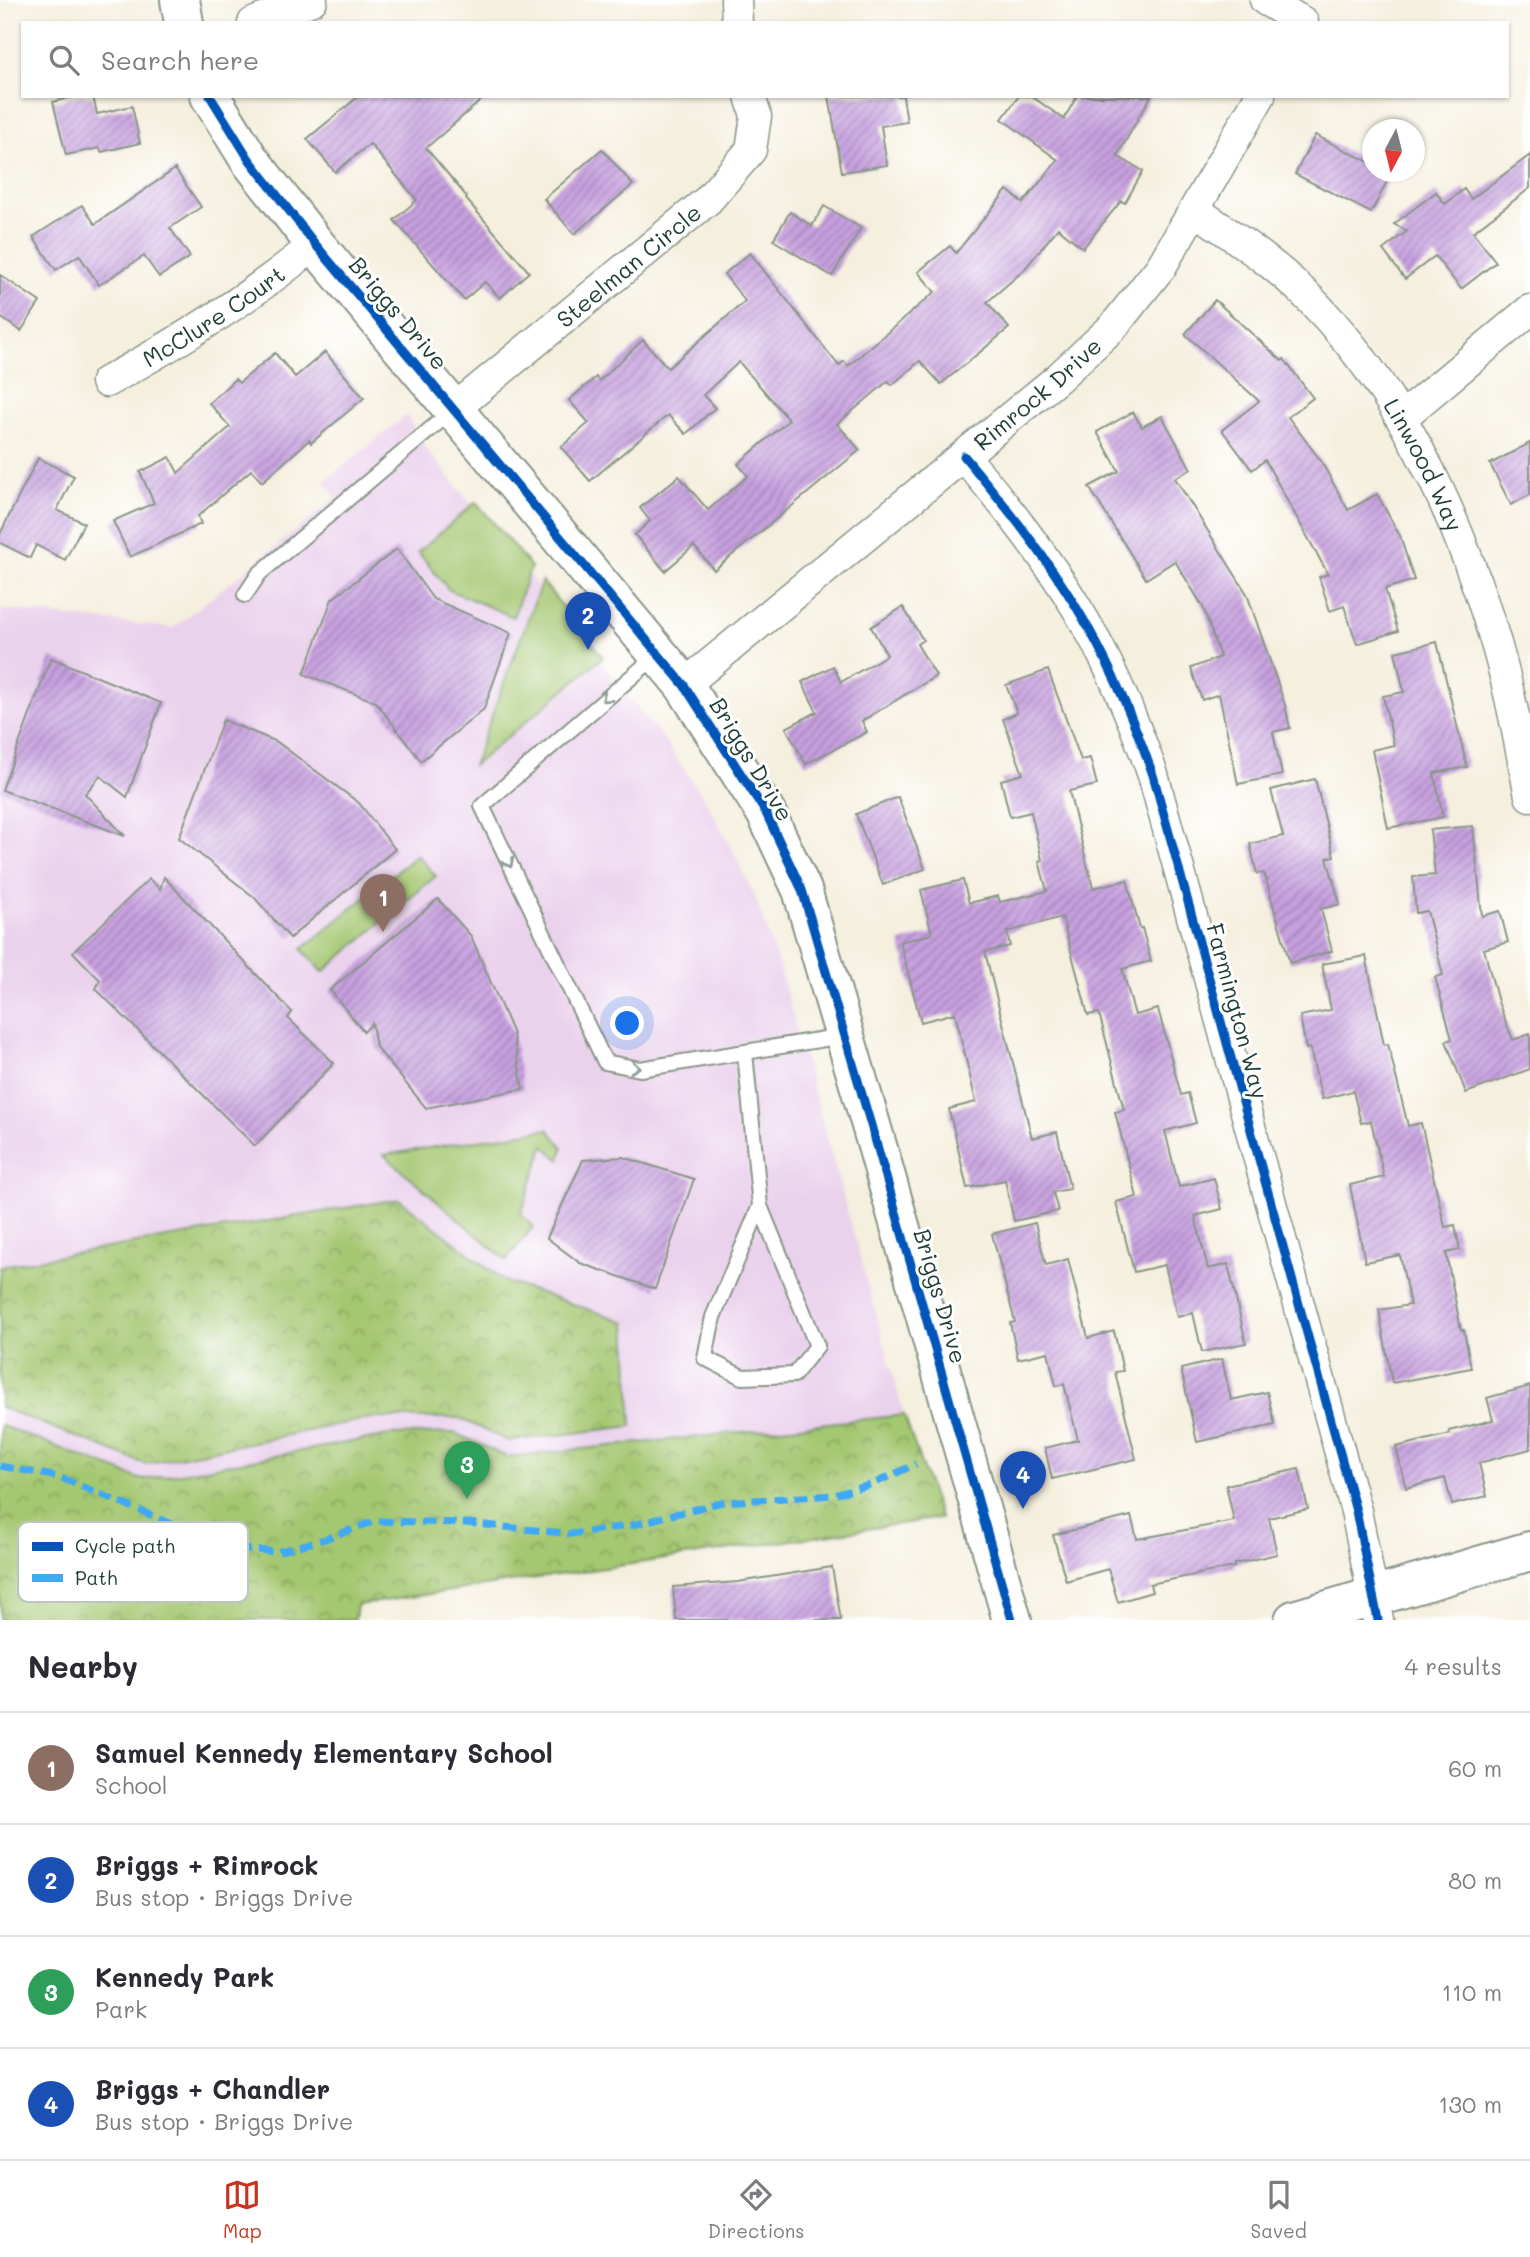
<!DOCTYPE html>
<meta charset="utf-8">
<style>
body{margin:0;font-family:Mali,sans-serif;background:#f2f2f3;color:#2b2b33}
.compass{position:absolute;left:1362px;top:119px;width:63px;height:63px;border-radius:50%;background:#fff;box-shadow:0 2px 5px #0004;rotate:187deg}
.you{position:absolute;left:628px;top:1024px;width:24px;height:24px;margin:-18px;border:5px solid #fff;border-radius:50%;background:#1a73e8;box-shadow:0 0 0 10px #1a73e833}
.badge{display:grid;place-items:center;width:46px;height:46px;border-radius:50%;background:#c8321e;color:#fff;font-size:23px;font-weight:700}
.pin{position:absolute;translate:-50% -58px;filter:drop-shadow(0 2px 4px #0008)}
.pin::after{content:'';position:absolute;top:37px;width:24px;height:21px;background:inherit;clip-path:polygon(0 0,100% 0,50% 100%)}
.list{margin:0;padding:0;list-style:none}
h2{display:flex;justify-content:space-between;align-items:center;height:91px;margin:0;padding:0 28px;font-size:30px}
h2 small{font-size:23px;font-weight:400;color:#7c7c81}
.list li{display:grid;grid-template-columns:46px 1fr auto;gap:21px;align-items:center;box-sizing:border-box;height:112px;padding:0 28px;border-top:2px solid #e1e1e2}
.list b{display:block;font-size:26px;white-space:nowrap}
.list p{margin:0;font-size:23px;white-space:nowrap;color:#7c7c81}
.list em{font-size:23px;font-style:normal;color:#7c7c81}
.icon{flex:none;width:38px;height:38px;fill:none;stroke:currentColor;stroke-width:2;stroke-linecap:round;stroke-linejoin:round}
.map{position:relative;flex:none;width:1530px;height:1620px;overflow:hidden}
.search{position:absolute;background:#fff;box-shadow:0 2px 5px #0004;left:21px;right:21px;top:21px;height:77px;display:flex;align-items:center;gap:18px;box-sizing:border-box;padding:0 24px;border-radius:0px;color:#7c7c81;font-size:26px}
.sheet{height:539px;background:#fff}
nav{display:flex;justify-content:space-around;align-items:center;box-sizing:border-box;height:98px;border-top:2px solid #e1e1e2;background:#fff;font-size:19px;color:#7c7c81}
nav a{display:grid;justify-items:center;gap:4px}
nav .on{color:#c8321e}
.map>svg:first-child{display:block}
</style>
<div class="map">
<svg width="1530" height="1620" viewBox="0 0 1530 1620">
<defs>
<pattern id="park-crowns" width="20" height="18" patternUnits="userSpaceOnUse" patternTransform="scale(1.75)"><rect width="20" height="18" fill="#a4c771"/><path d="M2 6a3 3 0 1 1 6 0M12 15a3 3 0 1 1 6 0" fill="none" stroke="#85a35e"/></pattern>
<pattern id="building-hatch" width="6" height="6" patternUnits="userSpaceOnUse" patternTransform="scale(1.75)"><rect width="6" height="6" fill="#c7a0df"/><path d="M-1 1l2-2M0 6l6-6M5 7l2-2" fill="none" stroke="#a184b6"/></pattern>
</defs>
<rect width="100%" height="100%" fill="#fff"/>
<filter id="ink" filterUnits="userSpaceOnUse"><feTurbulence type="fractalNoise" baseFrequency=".0143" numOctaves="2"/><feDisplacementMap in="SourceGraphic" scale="14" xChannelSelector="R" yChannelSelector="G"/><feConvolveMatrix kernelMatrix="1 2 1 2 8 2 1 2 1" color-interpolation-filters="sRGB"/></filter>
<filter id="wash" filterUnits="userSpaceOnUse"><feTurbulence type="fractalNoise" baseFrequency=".00686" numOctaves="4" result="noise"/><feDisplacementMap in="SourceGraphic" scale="28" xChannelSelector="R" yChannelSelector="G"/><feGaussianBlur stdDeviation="1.57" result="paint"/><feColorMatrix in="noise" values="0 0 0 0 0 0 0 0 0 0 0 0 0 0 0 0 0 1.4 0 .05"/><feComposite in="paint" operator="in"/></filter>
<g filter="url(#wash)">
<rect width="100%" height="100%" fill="#f5efde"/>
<polygon fill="#ead1ec" points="407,415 426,449 661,736 709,806 732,849 755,897 779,966 904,1415 507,1457 455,1433 389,1435 142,1480 0,1425 0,609 173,628 336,498 325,481"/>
<g fill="#a4c771" stroke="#628252" stroke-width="2">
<polygon points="476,502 531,567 513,617 449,590 418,552"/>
<polygon points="542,581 603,657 473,766"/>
<polygon points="417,855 436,876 323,972 302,949"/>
<polygon points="548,1129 563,1147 560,1160 544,1146 521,1214 533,1227 506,1260 384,1155"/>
</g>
<g fill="url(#park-crowns)" stroke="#628252" stroke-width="2">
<polygon points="399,1199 504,1281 626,1322 632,1426 508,1441 459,1418 371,1418 145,1464 0,1407 0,1266"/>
<polygon points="904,1415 940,1518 357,1605 355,1620 0,1620 0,1425 142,1480 389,1435 455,1433 507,1457"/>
</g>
<g id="blocks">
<g fill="url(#building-hatch)">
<polygon points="76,96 93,96 97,114 132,106 140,143 101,152 100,148 66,155 53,102"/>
<polygon points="359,96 486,96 426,148 467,197 466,199 529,272 500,298 485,282 464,300 394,220 417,200 370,144 335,172 307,139"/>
<polygon points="829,96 903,96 907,122 881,126 887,165 842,172"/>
<polygon points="1019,96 1031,96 1064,119 1077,96 1151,96 1117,156 1143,171 1125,203 1121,201 1083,248 1058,228 1023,271 987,302 1009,328 941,384 920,361 892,385 888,381 837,424 860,450 714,570 694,546 665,571 635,535 650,521 640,508 679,476 708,510 748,476 738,464 789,420 739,362 703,395 715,408 686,434 668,415 590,481 561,447 589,423 569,400 596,377 599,381 643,340 668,368 745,301 724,274 750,253 839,366 844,361 848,366 935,292 918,272 950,246 956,253 1007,190 1023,203 1058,160 1002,119"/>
<polygon points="1315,135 1373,164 1373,172 1392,172 1371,213 1295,174"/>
<polygon points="602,149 633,185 574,234 544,199"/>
<polygon points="1530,155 1530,188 1473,232 1496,262 1461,289 1435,256 1405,279 1383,250 1407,231 1394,224 1436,192 1445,204 1464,189 1471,199"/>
<polygon points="175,169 201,207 170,228 190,257 159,277 144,256 99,285 79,255 56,270 33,237 82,205 95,224"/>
<polygon points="824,206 861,228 832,276 773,240 790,212 812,226"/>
<polygon points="0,275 40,302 21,331 0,317"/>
<polygon points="1215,300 1282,361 1284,359 1313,398 1288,417 1321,461 1348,510 1377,494 1400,536 1414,580 1385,589 1398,631 1357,644 1344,606 1330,611 1319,577 1328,574 1265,460 1252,470 1222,430 1259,401 1185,334"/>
<polygon points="325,352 364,398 311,443 309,440 262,482 251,470 198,516 201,524 130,557 113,521 154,503 140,472 170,457 178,473 230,427 209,403 235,379 239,383 275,353 295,377"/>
<polygon points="1133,412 1142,427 1162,416 1191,469 1175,478 1247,594 1285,705 1290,728 1273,732 1282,775 1238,784 1219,694 1202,700 1191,668 1220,657 1203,607 1175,561 1146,579 1089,487 1119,471 1097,432"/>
<polygon points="1530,443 1530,495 1511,505 1490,464"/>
<polygon points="38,458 74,476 57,510 84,523 65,560 36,545 30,558 0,543 0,534"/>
<polygon points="397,549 433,599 511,633 484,709 421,761 376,702 304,674 332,599"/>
<polygon points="903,607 923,640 917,644 936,676 862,721 867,732 806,764 786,728 817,712 802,682 833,666 841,682 887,655 871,627"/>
<polygon points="1437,642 1467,767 1434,773 1443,817 1388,828 1372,750 1394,745 1383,696 1404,692 1395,652"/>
<polygon points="51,658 161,703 127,797 100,776 85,794 125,836 2,790"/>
<polygon points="1048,670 1081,760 1090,758 1097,785 1069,791 1093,888 1127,880 1140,929 1142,928 1151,961 1122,969 1135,1015 1158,1009 1181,1095 1188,1093 1196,1123 1165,1131 1179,1187 1214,1178 1222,1209 1195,1216 1208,1269 1228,1264 1246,1343 1202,1352 1193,1313 1177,1317 1165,1265 1134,1272 1116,1202 1137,1197 1115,1112 1124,1110 1099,1013 1088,1015 1062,917 1007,932 1010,946 985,952 1032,1138 1057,1132 1070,1189 1053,1192 1058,1211 1014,1221 1005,1180 967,1188 949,1109 976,1102 955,1013 921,1022 900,942 932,934 921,890 963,880 969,903 998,896 1000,902 1047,891 1039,861 1042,860 1031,812 1010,817 1001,780 1023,774 1003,719 1017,713 1006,685"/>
<polygon points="223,720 277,742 359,803 395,849 290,938 254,897 179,838"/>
<polygon points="1315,779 1334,856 1327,858 1340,904 1321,909 1332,951 1290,963 1264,873 1257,874 1250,844 1283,836 1271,790"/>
<polygon points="898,797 925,869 883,885 856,814"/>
<polygon points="1473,826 1482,916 1500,911 1508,942 1484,949 1498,1002 1513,1040 1530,1034 1530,1069 1466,1093 1446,1041 1452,1039 1435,977 1443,975 1427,911 1416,913 1413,877 1435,875 1430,830"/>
<polygon points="164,877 292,1012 288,1018 334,1063 255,1146 96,989 100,980 73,952 149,879 160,889"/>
<polygon points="438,899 471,936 513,1034 523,1089 426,1108 376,1047 372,1023 364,1032 330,990"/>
<polygon points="1366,956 1384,1045 1388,1044 1408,1126 1421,1123 1445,1227 1455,1225 1460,1250 1446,1253 1461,1330 1464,1330 1471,1368 1392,1383 1379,1310 1410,1305 1400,1255 1365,1262 1350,1185 1384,1177 1371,1121 1361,1123 1353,1091 1322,1099 1310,1048 1306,1049 1300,1016 1331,1010 1322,964"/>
<polygon points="623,1157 694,1179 655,1289 580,1263 547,1238 583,1160"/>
<polygon points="1035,1223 1046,1265 1068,1259 1088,1338 1114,1331 1123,1371 1115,1372 1136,1459 1052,1479 1045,1448 1078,1440 1064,1384 1056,1386 1048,1352 1018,1359 1010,1323 1015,1322 992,1234"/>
<polygon points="1222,1359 1231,1400 1267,1392 1275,1425 1197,1442 1181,1369"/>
<polygon points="1530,1386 1530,1449 1479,1463 1487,1496 1452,1505 1445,1478 1406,1488 1396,1447 1450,1434 1449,1431 1493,1420 1487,1398"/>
<polygon points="1299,1469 1308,1509 1269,1518 1277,1554 1234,1564 1234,1567 1150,1584 1152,1592 1118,1602 1108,1569 1066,1581 1053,1535 1131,1516 1137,1539 1234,1521 1226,1485"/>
<polygon points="832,1567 841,1620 676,1620 673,1587 738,1582"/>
</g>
</g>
</g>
<g filter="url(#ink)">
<use href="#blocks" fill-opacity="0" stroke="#8a9689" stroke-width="2"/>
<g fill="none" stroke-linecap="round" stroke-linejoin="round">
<g stroke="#8a9689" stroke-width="18">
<g id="lane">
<polyline points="245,595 259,574 453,410"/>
<polyline points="657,655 482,806 605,1062 640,1069 843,1036"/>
<polyline points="745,1053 760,1206 713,1317 705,1358 742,1377 794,1375 817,1346 760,1206"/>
</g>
</g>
<g stroke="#8a9689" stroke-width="33">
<g id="street">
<polyline points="736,0 737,23"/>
<polyline points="1265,0 1303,22"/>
<polyline points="253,23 312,0"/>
<path id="s1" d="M1195 210C1234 237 1275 263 1309 298 1399 388 1455 510 1492 630 1509 684 1519 741 1530 796"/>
<path id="s2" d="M106 382C179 342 251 298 315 244"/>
<path id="s3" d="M454 409 708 200 751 150 756 116 750 96"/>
<polyline points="1401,418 1530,310"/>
<path d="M964 456C1005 505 1045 555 1078 610 1109 661 1133 718 1153 775L1356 1511 1378 1620"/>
<path id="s4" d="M684 685 1057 379 1113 327 1161 267 1260 96"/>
</g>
</g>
<g stroke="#8a9689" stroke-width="42">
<g id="secondary">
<polyline points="180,0 184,23"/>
<polyline points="210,96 249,159 315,244 684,685 766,813 802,890 878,1149 1012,1620"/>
<polyline points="1294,1620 1530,1551"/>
</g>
</g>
<use href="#lane" stroke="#fff" stroke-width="14"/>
<use href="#street" stroke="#fff" stroke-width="30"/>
<use href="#secondary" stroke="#fff" stroke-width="38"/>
<polyline stroke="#3fa9f5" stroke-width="7" stroke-dasharray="14 7" stroke-linecap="butt" points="0,1466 59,1477 230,1548 277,1552 325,1539 375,1521 467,1523 572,1534 633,1525 722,1502 834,1495 873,1484 916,1464"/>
<g stroke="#fff" stroke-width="13">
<g id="cycleway">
<polyline points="210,96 249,159 315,244 684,685 766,813 802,890 878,1149 1012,1620"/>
<path d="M964 456C1005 505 1045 555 1078 610 1109 661 1133 718 1153 775L1356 1511 1378 1620"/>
</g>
</g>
<use href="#cycleway" stroke="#0057b8" stroke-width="9"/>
</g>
<defs><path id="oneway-chevron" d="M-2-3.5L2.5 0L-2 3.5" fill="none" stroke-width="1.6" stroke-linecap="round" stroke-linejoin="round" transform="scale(1.75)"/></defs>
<g stroke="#8f9e9a">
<use href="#oneway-chevron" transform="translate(606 698) rotate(140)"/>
<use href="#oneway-chevron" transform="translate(509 863) rotate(64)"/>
<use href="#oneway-chevron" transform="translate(635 1067) rotate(6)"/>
</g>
</g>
<g text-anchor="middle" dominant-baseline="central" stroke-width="6" stroke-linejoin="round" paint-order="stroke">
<g font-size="23" fill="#1f3d34" stroke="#fff">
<text stroke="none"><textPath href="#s3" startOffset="226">Steelman Circle</textPath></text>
<text transform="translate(399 313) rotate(50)">Briggs Drive</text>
<text stroke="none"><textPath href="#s2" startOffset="126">McClure Court</textPath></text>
<text stroke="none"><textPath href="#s4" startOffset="458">Rimrock Drive</textPath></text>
<text stroke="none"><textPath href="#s1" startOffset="348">Linwood Way</textPath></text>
<text transform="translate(752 759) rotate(59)">Briggs Drive</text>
<text transform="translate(1238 1011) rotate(75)">Farmington Way</text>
<text transform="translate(941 1296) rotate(74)">Briggs Drive</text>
</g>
</g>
<rect x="18" y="1522" width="230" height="80" rx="10" fill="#fff" stroke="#bcc5c2" stroke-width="2"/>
<rect x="32" y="1542" width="31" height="9" fill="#0057b8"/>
<rect x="32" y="1574" width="31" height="8" fill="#3fa9f5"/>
<g font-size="19" fill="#1f3d34">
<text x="75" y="1553">Cycle path</text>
<text x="75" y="1585">Path</text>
</g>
</svg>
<svg class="compass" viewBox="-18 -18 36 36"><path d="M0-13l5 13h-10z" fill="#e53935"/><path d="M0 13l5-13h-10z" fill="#7c7c81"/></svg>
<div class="you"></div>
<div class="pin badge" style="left:383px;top:932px;background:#8d6e63">1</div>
<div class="pin badge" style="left:588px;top:650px;background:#1a4fb4">2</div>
<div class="pin badge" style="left:467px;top:1499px;background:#2e9e5b">3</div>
<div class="pin badge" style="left:1023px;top:1509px;background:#1a4fb4">4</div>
<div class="search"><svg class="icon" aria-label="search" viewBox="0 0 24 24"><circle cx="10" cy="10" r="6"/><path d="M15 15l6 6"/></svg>Search here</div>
</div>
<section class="sheet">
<h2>Nearby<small>4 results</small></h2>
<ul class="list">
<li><span class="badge" style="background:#8d6e63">1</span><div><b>Samuel Kennedy Elementary School</b><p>School</p></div><em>60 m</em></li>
<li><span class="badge" style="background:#1a4fb4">2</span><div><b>Briggs + Rimrock</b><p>Bus stop · Briggs Drive</p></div><em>80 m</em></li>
<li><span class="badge" style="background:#2e9e5b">3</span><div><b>Kennedy Park</b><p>Park</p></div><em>110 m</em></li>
<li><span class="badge" style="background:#1a4fb4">4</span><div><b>Briggs + Chandler</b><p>Bus stop · Briggs Drive</p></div><em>130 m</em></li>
</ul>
</section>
<nav>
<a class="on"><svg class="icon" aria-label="map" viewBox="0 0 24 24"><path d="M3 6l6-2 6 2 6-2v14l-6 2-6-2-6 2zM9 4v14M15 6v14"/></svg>Map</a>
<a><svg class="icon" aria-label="directions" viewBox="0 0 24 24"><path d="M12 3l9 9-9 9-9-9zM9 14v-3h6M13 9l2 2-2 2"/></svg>Directions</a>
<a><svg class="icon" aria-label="saved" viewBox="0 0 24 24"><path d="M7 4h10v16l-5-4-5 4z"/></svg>Saved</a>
</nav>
